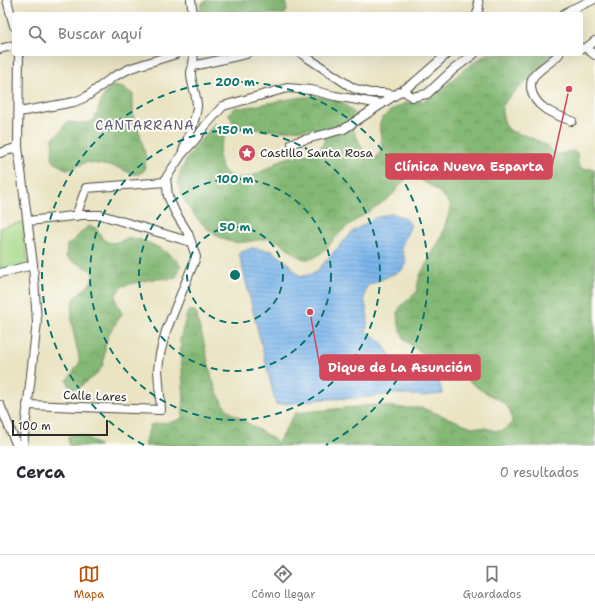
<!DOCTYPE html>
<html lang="es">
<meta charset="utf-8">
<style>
body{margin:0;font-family:"Shantell Sans",sans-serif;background:#f2f2f3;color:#2b2b33}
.scale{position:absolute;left:12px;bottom:10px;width:96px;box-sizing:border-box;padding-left:4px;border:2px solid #2b2b2b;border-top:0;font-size:11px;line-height:14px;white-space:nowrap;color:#2b2b2b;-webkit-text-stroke:3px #fdfcf7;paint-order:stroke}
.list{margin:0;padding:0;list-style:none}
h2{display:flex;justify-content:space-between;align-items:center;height:52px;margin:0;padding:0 16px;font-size:17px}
h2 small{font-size:13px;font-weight:400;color:#7c7c81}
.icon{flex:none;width:22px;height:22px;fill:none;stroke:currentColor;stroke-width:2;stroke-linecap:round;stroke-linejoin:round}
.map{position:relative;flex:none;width:595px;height:446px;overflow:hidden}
.search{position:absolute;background:#fff;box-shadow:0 4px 16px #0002;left:12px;right:12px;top:12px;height:44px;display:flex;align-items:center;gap:10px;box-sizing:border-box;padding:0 14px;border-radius:4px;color:#7c7c81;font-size:15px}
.sheet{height:108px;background:#fff}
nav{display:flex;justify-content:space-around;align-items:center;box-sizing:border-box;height:56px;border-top:1px solid #e1e1e2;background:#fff;font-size:11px;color:#7c7c81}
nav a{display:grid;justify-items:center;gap:2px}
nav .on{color:#b45309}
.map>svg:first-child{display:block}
</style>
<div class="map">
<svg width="595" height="446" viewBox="0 0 595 446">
<defs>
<pattern id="forest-crowns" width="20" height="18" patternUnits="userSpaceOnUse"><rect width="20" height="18" fill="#84b874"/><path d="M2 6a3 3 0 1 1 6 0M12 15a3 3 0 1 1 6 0" fill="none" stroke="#6c965f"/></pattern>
<pattern id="water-rules" width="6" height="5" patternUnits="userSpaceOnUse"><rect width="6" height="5" fill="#7ab5ec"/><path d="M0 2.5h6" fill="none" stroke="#6493bf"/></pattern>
</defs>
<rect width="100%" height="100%" fill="#fdfcf7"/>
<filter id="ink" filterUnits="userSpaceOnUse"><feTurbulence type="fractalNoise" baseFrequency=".025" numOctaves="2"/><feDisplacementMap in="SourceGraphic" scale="8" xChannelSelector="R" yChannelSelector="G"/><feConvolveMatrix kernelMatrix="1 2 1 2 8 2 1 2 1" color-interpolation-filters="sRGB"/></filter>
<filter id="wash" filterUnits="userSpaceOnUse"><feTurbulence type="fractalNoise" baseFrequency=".012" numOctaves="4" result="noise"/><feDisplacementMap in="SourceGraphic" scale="16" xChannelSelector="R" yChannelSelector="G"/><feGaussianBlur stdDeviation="0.9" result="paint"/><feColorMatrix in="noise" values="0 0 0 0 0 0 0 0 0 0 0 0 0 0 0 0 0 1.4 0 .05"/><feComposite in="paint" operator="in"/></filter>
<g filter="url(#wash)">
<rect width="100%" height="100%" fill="#eae4c3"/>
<g fill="url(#forest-crowns)" stroke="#587250">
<polygon points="208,0 285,0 287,10 285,14 200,14 200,8 203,2"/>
<path d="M487 54H555L556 55 508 98 502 107V113L505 124 508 129 513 132 530 137 546 145 554 153 560 154 572 151 577 153 578 164 581 169H595V446H145L150 425C160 422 173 424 182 418L184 399 180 339 188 311H195C198 315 197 321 199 326 209 353 209 391 230 412L278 442 295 413 375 405 404 408H422L472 427 485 428 496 431H502L508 427 512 422 511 414 508 407 498 399 481 390 447 365 416 349 405 340 400 329 398 319V312L400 307 416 293 420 275 441 238 451 207C444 192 427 183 413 176 401 178 400 188 392 195 376 209 357 217 342 231 333 239 325 253 313 258 297 264 289 244 274 240 261 236 246 245 232 242 210 239 173 198 179 176 182 161 205 136 215 123L226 134C223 142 218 149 219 157 220 173 234 182 249 177 255 175 263 171 268 168 273 166 276 162 281 160 298 153 321 159 326 135L322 131 313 128 281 131 239 128 233 122 229 115C230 112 232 110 235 108 239 107 243 108 247 107 274 103 307 92 334 99 342 100 348 107 354 113L350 123 353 130 366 155 374 159C390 147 374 130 382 119 388 111 401 104 411 102 415 102 419 102 423 101 436 97 451 80 462 71 470 65 478 60 487 54Z"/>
<path d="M111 86C119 86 126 89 133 94V116L140 134 146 158 144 171 139 174H133L116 167 86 162 69 170 64 168 54 162 52 157 53 138 62 130 65 124 67 122 80 123 91 122C103 110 98 96 111 86Z"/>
<path d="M89 226 96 228C99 233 102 240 108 242 116 245 124 238 132 238 147 240 174 254 181 266L176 277C168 280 162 278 154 279 150 279 126 285 123 286 120 288 116 293 116 296 115 302 120 308 122 314L108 335 105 347 104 360 103 365 99 371 95 376 90 379 80 387 75 389 69 386 67 381 80 362C77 345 66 313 75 298 81 288 89 290 93 277L92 271C84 265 73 263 66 257L67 245C77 240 80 231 89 226Z"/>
<polygon points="78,434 88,438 100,446 69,446 68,436"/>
</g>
<polygon fill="#a5d887" stroke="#688259" points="23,222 28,266 0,273 0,228"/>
<path fill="url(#water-rules)" stroke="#52708c" d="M393 213 406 219 411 225 401 247 406 262 402 270 367 286C361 302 367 304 368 318 368 322 367 327 366 331L381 342 396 363 419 365 438 379 443 394 423 396 396 394 356 398 324 399 276 405 239 253 252 248 272 251 288 263 300 277 315 273 353 231 375 218Z"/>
</g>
<g filter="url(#ink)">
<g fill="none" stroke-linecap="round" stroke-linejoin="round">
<g stroke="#484742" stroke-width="10">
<g id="minor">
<polyline points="7,0 14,26"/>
<polyline points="191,0 193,14"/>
<polyline points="477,14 479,7 478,0"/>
<polyline points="564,14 570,10 593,0"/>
<polyline points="581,48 586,48 595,55"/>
<polyline points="586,48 595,41"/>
<polyline points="0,49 14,45"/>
<polyline points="19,54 18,147 33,265 37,322 23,446"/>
<polyline points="302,54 353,88 370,93 383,93 395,95"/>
<path d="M559 54C552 62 539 69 533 77 531 80 531 84 531 88 534 108 555 115 572 121"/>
<polyline points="193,66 246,54"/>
<polyline points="403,90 412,97 427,94 454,69 474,54"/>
<polyline points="19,112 74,102 86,97 113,77 131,68 176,54"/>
<polyline points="292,143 344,129 415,82 447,54"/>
<path d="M183 151C188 137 196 121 197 106 197 95 191 84 191 73 192 67 195 61 193 55"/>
<polyline points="0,153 18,147"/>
<polyline points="76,216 86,188 166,182"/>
<polyline points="28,221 82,215 101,215 191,242"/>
<polyline points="0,273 33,265"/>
<polyline points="0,405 17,446"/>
<polyline points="27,405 161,410 158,370 160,354 166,331 196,257 188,233 175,212 168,196 166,178 182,154 195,140 205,126 223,106 287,88 311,90 335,96 381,104"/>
</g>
</g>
<use href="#minor" stroke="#fff" stroke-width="8"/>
</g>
</g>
<g fill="none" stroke="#0f766e" stroke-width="2" stroke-dasharray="7 5">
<circle cx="235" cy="275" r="48"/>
<circle cx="235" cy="275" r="96"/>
<circle cx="235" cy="275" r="145"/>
<path d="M144 445A193 193 0 1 1 326 445"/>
</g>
<defs>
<g id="sight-disc" transform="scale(0.9)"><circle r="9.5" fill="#d1495b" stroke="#fdfcf7"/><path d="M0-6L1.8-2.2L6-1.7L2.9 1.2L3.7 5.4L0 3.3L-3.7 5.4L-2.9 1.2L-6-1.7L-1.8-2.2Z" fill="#fff"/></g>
</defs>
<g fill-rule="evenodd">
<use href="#sight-disc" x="247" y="153"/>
</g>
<g text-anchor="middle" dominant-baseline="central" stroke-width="4" stroke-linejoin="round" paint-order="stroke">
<g font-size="12" fill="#2b2b2b" stroke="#fdfcf7" text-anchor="start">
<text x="260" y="153">Castillo Santa Rosa</text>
</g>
<g font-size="12" fill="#2b2b2b" stroke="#fdfcf7">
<text transform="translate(95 396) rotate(2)">Calle Lares</text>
</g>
<g font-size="13" letter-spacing="1" fill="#5c556f" stroke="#fdfcf7">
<text x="145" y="125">CANTARRANA</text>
</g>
</g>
<circle cx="235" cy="275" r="6" fill="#0f766e" stroke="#fdfcf7" stroke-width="2"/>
<g font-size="12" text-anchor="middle" font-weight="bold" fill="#0f766e" stroke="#fdfcf7" stroke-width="4" stroke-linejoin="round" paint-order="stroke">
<text x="235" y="86">200 m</text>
<text x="235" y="134">150 m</text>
<text x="235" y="183">100 m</text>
<text x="235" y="231">50 m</text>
</g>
<path fill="none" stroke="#d1495b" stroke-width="1.5" d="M569 89L552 166M310 312L320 367"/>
<g fill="#d1495b" stroke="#fdfcf7" stroke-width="1.5">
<circle cx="569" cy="89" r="4"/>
<circle cx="310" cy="312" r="4"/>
</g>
<g fill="#d1495b" stroke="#d1495b" stroke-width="1.5">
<rect x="386" y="154" width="166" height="25" rx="4"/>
<rect x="320" y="355" width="160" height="25" rx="4"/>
</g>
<g font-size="13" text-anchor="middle" font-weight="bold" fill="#fff">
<text x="469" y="171">Clínica Nueva Esparta</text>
<text x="400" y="372">Dique de La Asunción</text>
</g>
</svg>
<div class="scale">100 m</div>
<div class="search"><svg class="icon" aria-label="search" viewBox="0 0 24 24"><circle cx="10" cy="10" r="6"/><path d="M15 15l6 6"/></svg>Buscar aquí</div>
</div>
<section class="sheet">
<h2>Cerca<small>0 resultados</small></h2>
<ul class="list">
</ul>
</section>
<nav>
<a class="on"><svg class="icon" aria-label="map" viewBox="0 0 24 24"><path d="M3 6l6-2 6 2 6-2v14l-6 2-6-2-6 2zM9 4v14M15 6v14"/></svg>Mapa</a>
<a><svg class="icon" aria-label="directions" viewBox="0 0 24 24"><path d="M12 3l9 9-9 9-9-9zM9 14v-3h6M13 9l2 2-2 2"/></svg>Cómo llegar</a>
<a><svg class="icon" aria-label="saved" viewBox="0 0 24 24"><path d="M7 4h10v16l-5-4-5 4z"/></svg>Guardados</a>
</nav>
